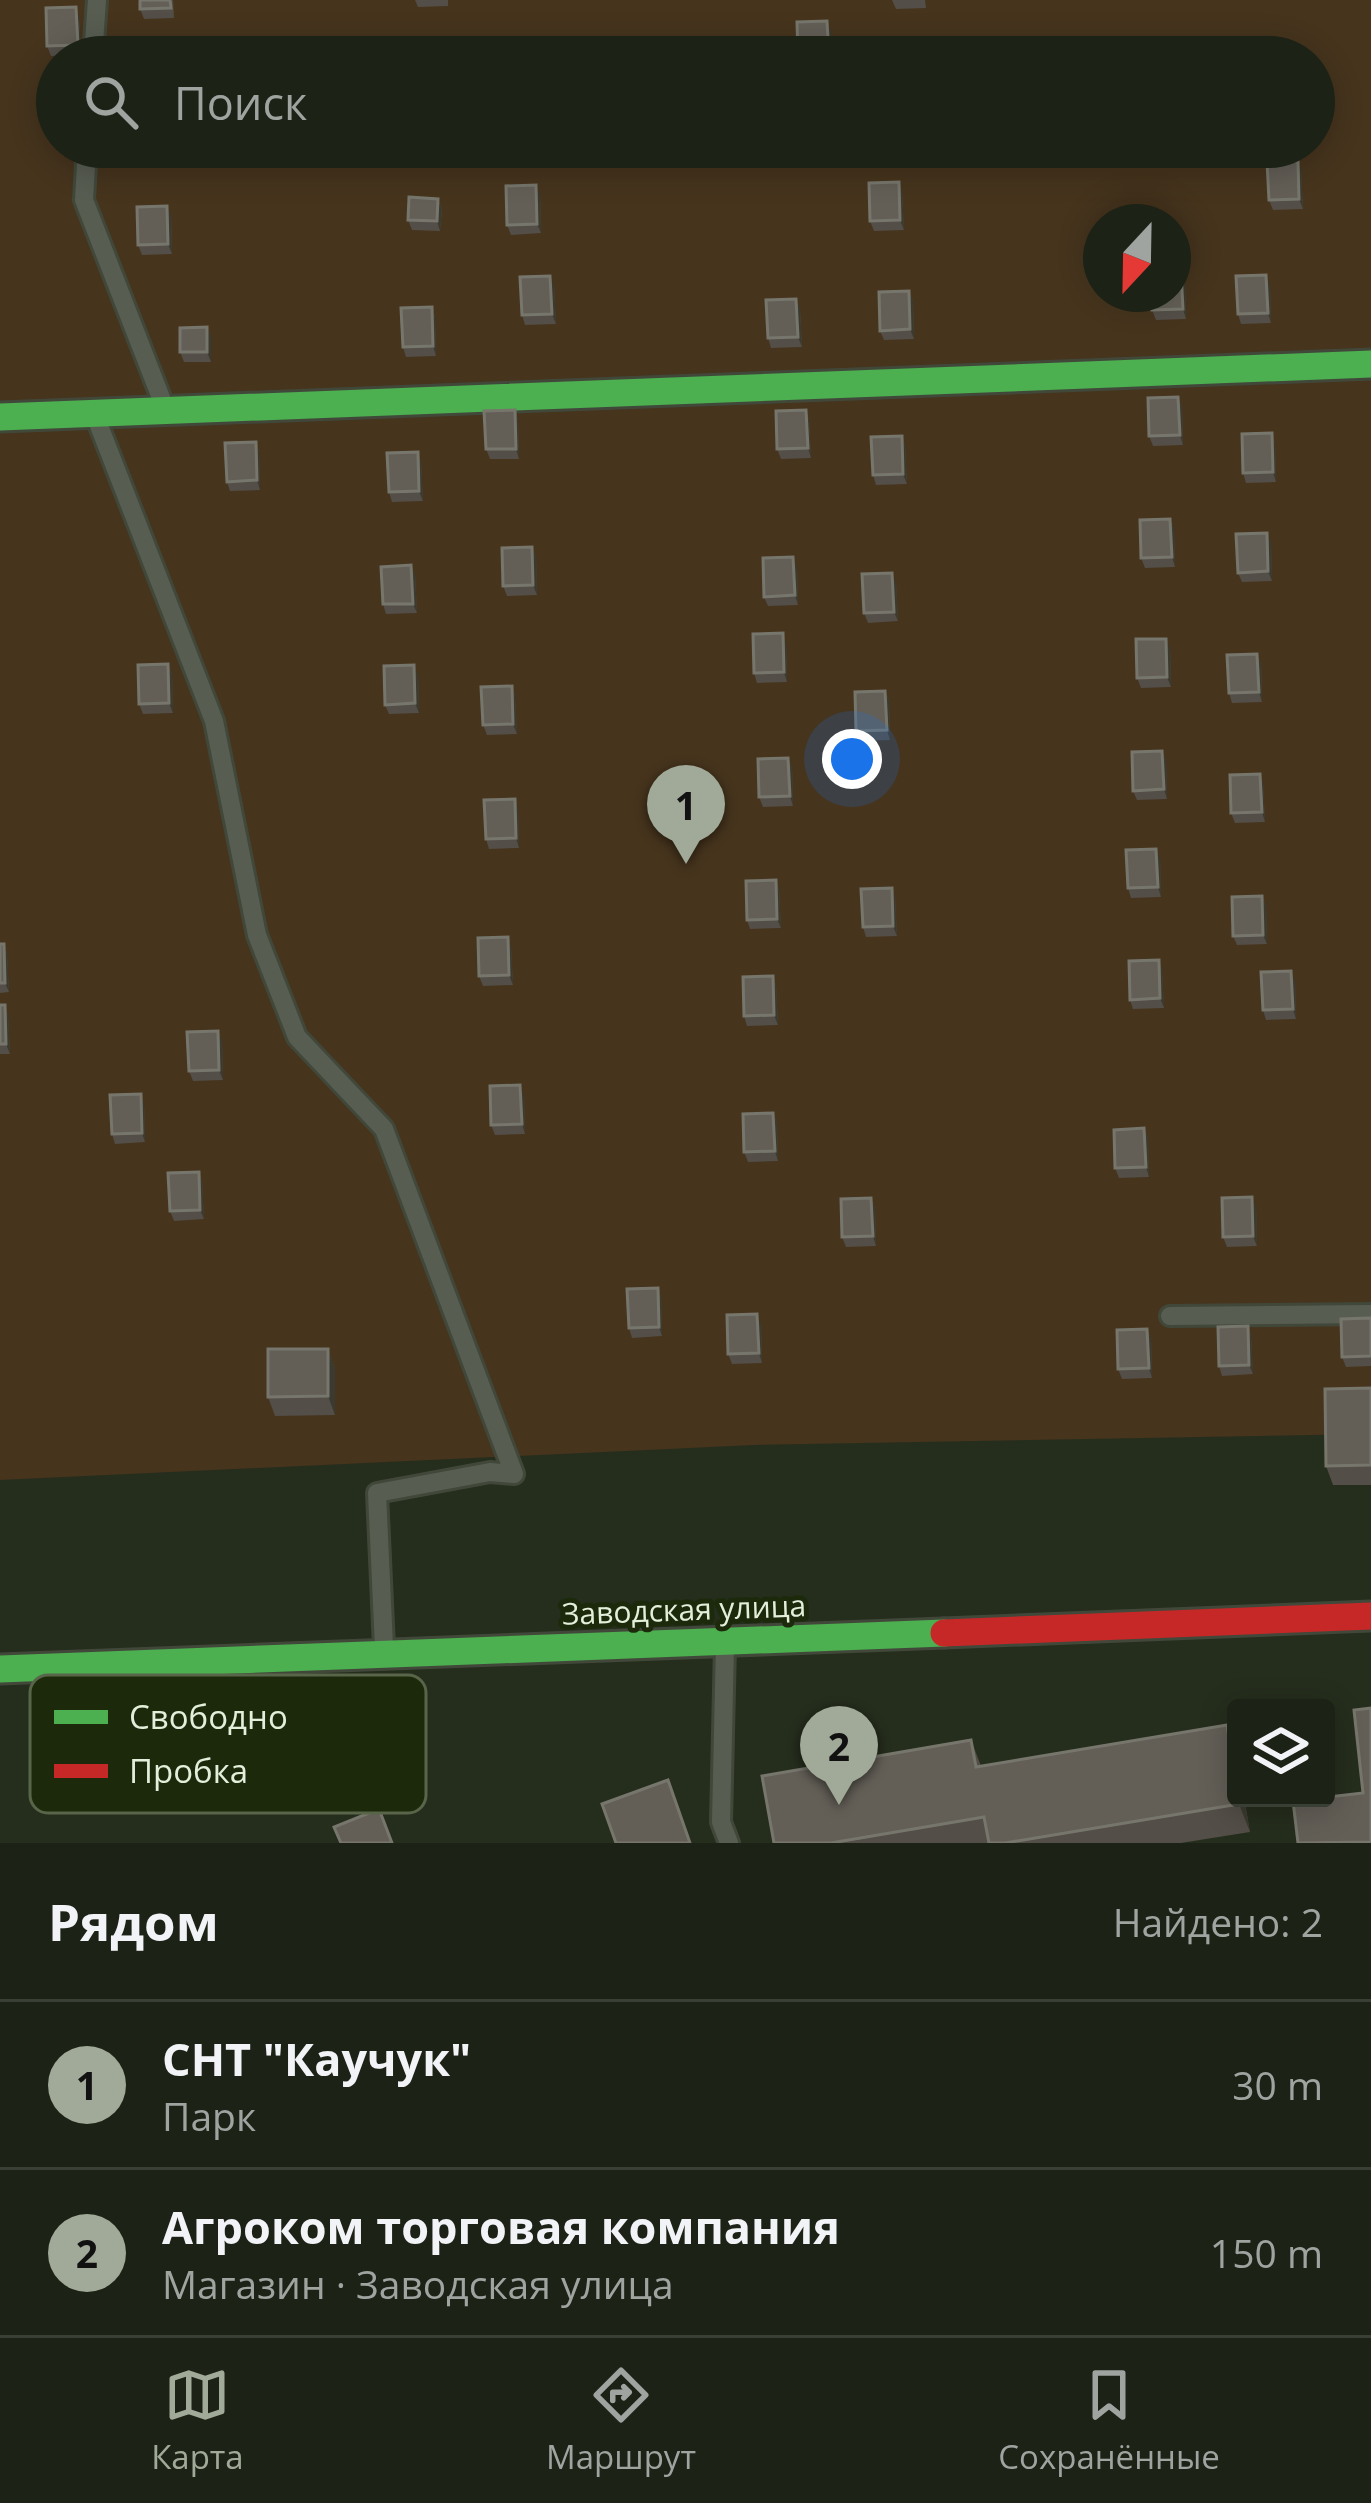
<!DOCTYPE html>
<html lang="ru">
<meta charset="utf-8">
<style>
body{margin:0;font-family:"Open Sans",sans-serif;background:#292f23;color:#f1f3f6}
.controls{position:absolute;right:36px;bottom:36px;display:grid;overflow:hidden;border-radius:12px;box-shadow:0 6px 30px #0003}
.controls button{width:108px;height:108px;display:grid;place-items:center;padding:0;border:0;border-bottom:3px solid #3a3f35;background:#1c2216;color:#f1f3f6;font:60px sans-serif}
.compass{position:absolute;left:1083px;top:204px;width:108px;height:108px;border-radius:50%;background:#1c2216;box-shadow:0 6px 30px #0003;rotate:202deg}
.you{position:absolute;left:852px;top:759px;width:42px;height:42px;margin:-30px;border:9px solid #fff;border-radius:50%;background:#1a73e8;box-shadow:0 0 0 18px #1a73e833}
.badge{display:grid;place-items:center;width:78px;height:78px;border-radius:50%;background:#a1aa98;color:#111;font-size:39px;font-weight:700}
.pin{position:absolute;translate:-50% -99px;filter:drop-shadow(0 3px 6px #0008)}
.pin::after{content:'';position:absolute;top:63px;width:42px;height:36px;background:inherit;clip-path:polygon(0 0,100% 0,50% 100%)}
.list{margin:0;padding:0;list-style:none}
h2{display:flex;justify-content:space-between;align-items:center;height:156px;margin:0;padding:0 48px;font-size:51px}
h2 small{font-size:39px;font-weight:400;color:#a0a4a1}
.list li{display:grid;grid-template-columns:78px 1fr auto;gap:36px;align-items:center;box-sizing:border-box;height:168px;padding:0 48px;border-top:3px solid #3a3f35}
.list b{display:block;font-size:45px;white-space:nowrap}
.list p{margin:0;font-size:39px;white-space:nowrap;color:#a0a4a1}
.list em{font-size:39px;font-style:normal;color:#a0a4a1}
.icon{flex:none;width:66px;height:66px;fill:none;stroke:currentColor;stroke-width:2;stroke-linecap:round;stroke-linejoin:round}
.map{position:relative;flex:none;width:1371px;height:1843px;overflow:hidden}
.search{position:absolute;background:#1c2216;box-shadow:0 6px 30px #0003;left:36px;right:36px;top:36px;height:132px;display:flex;align-items:center;gap:30px;box-sizing:border-box;padding:0 42px;border-radius:66px;color:#a0a4a1;font-size:45px}
.sheet{height:492px;background:#1c2216}
nav{display:flex;justify-content:space-around;align-items:center;box-sizing:border-box;height:168px;border-top:3px solid #3a3f35;background:#1c2216;font-size:33px;color:#a0a4a1}
nav a{display:grid;justify-items:center;gap:6px}
nav .on{color:#a1aa98}
.map>svg:first-child{display:block}
</style>
<div class="map">
<svg width="1371" height="1843" viewBox="0 0 1371 1843">
<rect width="100%" height="100%" fill="#252d1d"/>
<path fill="#46341d" fill-rule="evenodd" d="M0 0H1371V1434L754 1445 0 1480ZM57 57H1314V147H57ZM1101 222H1173V294H1101Z"/>
<g fill="none" stroke-linecap="round" stroke-linejoin="round">
<g stroke="#41483a" stroke-width="24">
<g id="lane">
<polyline points="93,57 97,0"/>
<polyline points="87,147 84,200 163,403"/>
<polyline points="96,418 214,721 257,935 297,1037 384,1129 514,1474 490,1472 377,1493 384,1647"/>
<polyline points="1170,1316 1371,1314"/>
<polyline points="725,1645 721,1822 729,1843"/>
</g>
</g>
<g stroke="#41483a" stroke-width="33">
<g id="fast">
<polyline points="0,417 1371,364"/>
<polyline points="0,1669 944,1633"/>
</g>
</g>
<g stroke="#41483a" stroke-width="33">
<polyline id="jam" points="944,1633 1371,1616"/>
</g>
<use href="#lane" stroke="#585d52" stroke-width="18"/>
<use href="#fast" stroke="#4caf50" stroke-width="27"/>
<use href="#jam" stroke="#c62828" stroke-width="27"/>
</g>
<g fill="#534e47">
<polygon points="173,0 174,18 144,19 140,9"/>
<polygon points="415,0 448,0 448,6 418,7"/>
<polygon points="892,0 925,0 926,8 896,9"/>
<polygon points="79,17 81,55 51,56 47,46"/>
<polygon points="1164,147 1197,147 1198,161 1168,162"/>
<polygon points="1301,171 1303,209 1273,210 1269,200"/>
<polygon points="902,192 904,230 874,231 870,221"/>
<polygon points="540,195 541,233 511,235 507,225"/>
<polygon points="438,199 442,209 440,231 412,230 408,220"/>
<polygon points="171,215 172,254 142,255 138,245"/>
<polygon points="1181,270 1185,280 1186,319 1156,320 1152,310"/>
<polygon points="554,285 556,324 525,325 522,315"/>
<polygon points="1270,285 1271,323 1241,324 1238,314"/>
<polygon points="909,291 913,301 914,339 884,340 880,331"/>
<polygon points="796,299 800,309 802,347 771,348 768,338"/>
<polygon points="432,307 435,317 436,356 406,357 403,347"/>
<polygon points="207,327 211,337 211,362 184,362 180,352"/>
<polygon points="1178,397 1182,407 1183,445 1153,446 1149,436"/>
<polygon points="515,410 518,420 519,459 490,459 486,449"/>
<polygon points="806,410 809,420 811,458 781,459 777,449"/>
<polygon points="1272,433 1275,443 1276,482 1246,483 1243,473"/>
<polygon points="902,436 905,446 907,484 876,485 873,475"/>
<polygon points="256,442 259,452 260,490 230,491 227,482"/>
<polygon points="421,462 423,501 392,502 389,492"/>
<polygon points="1170,519 1174,529 1175,567 1145,568 1141,558"/>
<polygon points="1271,543 1272,581 1242,582 1238,573"/>
<polygon points="532,547 536,557 537,595 507,596 503,586"/>
<polygon points="411,565 415,575 417,613 386,614 383,604"/>
<polygon points="797,567 798,605 768,606 764,597"/>
<polygon points="896,583 898,621 868,623 864,613"/>
<polygon points="786,643 787,682 757,683 754,673"/>
<polygon points="1170,649 1171,687 1141,688 1137,678"/>
<polygon points="1257,654 1261,664 1262,702 1232,703 1229,693"/>
<polygon points="168,664 172,674 173,713 143,714 139,704"/>
<polygon points="418,675 419,713 389,714 385,705"/>
<polygon points="512,686 515,696 517,734 487,735 483,725"/>
<polygon points="885,691 889,701 890,740 860,741 856,731"/>
<polygon points="1162,751 1166,761 1167,799 1137,800 1133,791"/>
<polygon points="788,758 792,768 793,806 763,807 759,797"/>
<polygon points="1260,774 1263,784 1265,822 1235,823 1231,813"/>
<polygon points="518,809 519,848 489,849 486,839"/>
<polygon points="1160,859 1161,897 1131,898 1128,888"/>
<polygon points="776,880 779,890 781,928 750,929 747,920"/>
<polygon points="1262,896 1266,906 1267,944 1237,945 1233,936"/>
<polygon points="895,897 897,936 866,937 863,927"/>
<polygon points="0,944 4,944 7,954 9,992 0,993"/>
<polygon points="511,947 513,985 483,986 479,976"/>
<polygon points="1159,960 1162,970 1164,1008 1133,1009 1130,1000"/>
<polygon points="773,976 776,986 778,1025 747,1026 744,1016"/>
<polygon points="1295,981 1296,1019 1266,1020 1263,1010"/>
<polygon points="0,1005 5,1005 8,1015 10,1054 0,1054"/>
<polygon points="222,1041 223,1080 193,1081 189,1071"/>
<polygon points="524,1095 525,1134 495,1135 491,1125"/>
<polygon points="144,1104 145,1142 115,1144 112,1134"/>
<polygon points="773,1113 777,1123 778,1161 748,1162 744,1152"/>
<polygon points="1144,1128 1148,1138 1149,1177 1119,1178 1115,1168"/>
<polygon points="199,1172 202,1181 204,1219 174,1221 170,1211"/>
<polygon points="871,1198 875,1208 876,1246 846,1247 842,1237"/>
<polygon points="1256,1207 1257,1246 1227,1247 1223,1237"/>
<polygon points="658,1288 661,1298 662,1336 632,1338 629,1328"/>
<polygon points="1371,1318 1371,1366 1346,1367 1342,1357"/>
<polygon points="761,1324 762,1363 732,1364 728,1354"/>
<polygon points="1248,1326 1251,1336 1253,1374 1222,1376 1219,1366"/>
<polygon points="1147,1329 1151,1339 1152,1378 1122,1379 1118,1369"/>
<polygon points="328,1349 335,1369 335,1415 275,1416 268,1397"/>
<polygon points="1371,1388 1371,1485 1333,1485 1326,1466"/>
<polygon points="1227,1725 1236,1751 1236,1798 1244,1798 1250,1832 1181,1843 774,1843 971,1740 981,1766"/>
</g>
<g fill="#3a3a30">
<polygon points="76,7 79,17 81,55 78,45"/>
<polygon points="827,21 831,31 832,57 829,57"/>
<polygon points="1298,161 1301,171 1303,209 1299,199"/>
<polygon points="899,182 902,192 904,230 900,220"/>
<polygon points="536,185 540,195 541,233 537,224"/>
<polygon points="438,199 442,209 440,231 437,221"/>
<polygon points="167,206 171,215 172,254 168,244"/>
<polygon points="1181,270 1185,280 1186,319 1183,309"/>
<polygon points="1266,275 1270,285 1271,323 1268,313"/>
<polygon points="550,276 554,285 556,324 552,314"/>
<polygon points="909,291 913,301 914,339 910,329"/>
<polygon points="796,299 800,309 802,347 798,337"/>
<polygon points="432,307 435,317 436,356 433,346"/>
<polygon points="207,327 211,337 211,362 207,352"/>
<polygon points="1178,397 1182,407 1183,445 1180,435"/>
<polygon points="515,410 518,420 519,459 516,449"/>
<polygon points="806,410 809,420 811,458 808,448"/>
<polygon points="1272,433 1275,443 1276,482 1273,472"/>
<polygon points="902,436 905,446 907,484 903,474"/>
<polygon points="256,442 259,452 260,490 257,480"/>
<polygon points="418,452 421,462 423,501 419,491"/>
<polygon points="1170,519 1174,529 1175,567 1172,557"/>
<polygon points="1267,533 1271,543 1272,581 1268,571"/>
<polygon points="532,547 536,557 537,595 533,585"/>
<polygon points="793,557 797,567 798,605 795,595"/>
<polygon points="411,565 415,575 417,613 413,604"/>
<polygon points="892,573 896,583 898,621 894,612"/>
<polygon points="783,633 786,643 787,682 784,672"/>
<polygon points="1166,639 1170,649 1171,687 1167,677"/>
<polygon points="1257,654 1261,664 1262,702 1259,692"/>
<polygon points="168,664 172,674 173,713 169,703"/>
<polygon points="414,665 418,675 419,713 415,703"/>
<polygon points="512,686 515,696 517,734 513,724"/>
<polygon points="885,691 889,701 890,740 887,730"/>
<polygon points="1162,751 1166,761 1167,799 1164,789"/>
<polygon points="788,758 792,768 793,806 790,796"/>
<polygon points="1260,774 1263,784 1265,822 1262,812"/>
<polygon points="515,799 518,809 519,848 516,838"/>
<polygon points="1156,849 1160,859 1161,897 1158,887"/>
<polygon points="776,880 779,890 781,928 777,919"/>
<polygon points="892,888 895,897 897,936 893,926"/>
<polygon points="1262,896 1266,906 1267,944 1263,935"/>
<polygon points="508,937 511,947 513,985 509,975"/>
<polygon points="4,944 7,954 9,992 5,983"/>
<polygon points="1159,960 1162,970 1164,1008 1160,998"/>
<polygon points="1291,971 1295,981 1296,1019 1293,1009"/>
<polygon points="773,976 776,986 778,1025 774,1015"/>
<polygon points="5,1005 8,1015 10,1054 6,1044"/>
<polygon points="218,1031 222,1041 223,1080 219,1070"/>
<polygon points="520,1085 524,1095 525,1134 522,1124"/>
<polygon points="141,1094 144,1104 145,1142 142,1133"/>
<polygon points="773,1113 777,1123 778,1161 775,1151"/>
<polygon points="1144,1128 1148,1138 1149,1177 1146,1167"/>
<polygon points="199,1172 202,1181 204,1219 200,1210"/>
<polygon points="1252,1197 1256,1207 1257,1246 1253,1236"/>
<polygon points="871,1198 875,1208 876,1246 873,1236"/>
<polygon points="658,1288 661,1298 662,1336 659,1327"/>
<polygon points="757,1314 761,1324 762,1363 759,1353"/>
<polygon points="1248,1326 1251,1336 1253,1374 1249,1365"/>
<polygon points="1147,1329 1151,1339 1152,1378 1149,1368"/>
<polygon points="328,1349 335,1369 335,1415 328,1396"/>
<polygon points="1227,1725 1236,1751 1236,1783"/>
<polygon points="1238,1798 1244,1798 1250,1832 1239,1804"/>
</g>
<g fill="#635f57" stroke="#77766c" stroke-width="3">
<polygon points="140,0 170,0 171,8 140,9"/>
<polygon points="76,7 78,45 47,46 46,8"/>
<polygon points="827,21 829,57 798,57 797,22"/>
<polygon points="1297,49 1298,57 1268,57 1267,50"/>
<polygon points="1181,52 1181,57 1151,57 1151,53"/>
<polygon points="1164,147 1194,147 1194,151 1164,153"/>
<polygon points="1298,161 1299,199 1269,200 1267,162"/>
<polygon points="899,182 900,220 870,221 869,183"/>
<polygon points="536,185 537,224 507,225 506,186"/>
<polygon points="409,197 438,199 437,221 408,220"/>
<polygon points="167,206 168,244 138,245 137,207"/>
<polygon points="1173,270 1181,270 1183,309 1152,310 1152,294 1173,294"/>
<polygon points="1266,275 1268,313 1238,314 1236,276"/>
<polygon points="550,276 552,314 522,315 520,277"/>
<polygon points="909,291 910,329 880,331 879,292"/>
<polygon points="796,299 798,337 768,338 766,300"/>
<polygon points="432,307 433,346 403,347 401,308"/>
<polygon points="207,327 207,352 180,352 180,328"/>
<polygon points="1178,397 1180,435 1149,436 1148,398"/>
<polygon points="515,410 516,449 486,449 484,411"/>
<polygon points="806,410 808,448 777,449 776,411"/>
<polygon points="1272,433 1273,472 1243,473 1242,434"/>
<polygon points="902,436 903,474 873,475 871,437"/>
<polygon points="256,442 257,480 227,482 225,443"/>
<polygon points="418,452 419,491 389,492 387,453"/>
<polygon points="1170,519 1172,557 1141,558 1140,520"/>
<polygon points="1267,533 1268,571 1238,573 1236,534"/>
<polygon points="532,547 533,585 503,586 502,548"/>
<polygon points="793,557 795,595 764,597 763,558"/>
<polygon points="411,565 413,604 383,604 381,567"/>
<polygon points="892,573 894,612 864,613 862,574"/>
<polygon points="783,633 784,672 754,673 753,634"/>
<polygon points="1136,639 1166,639 1167,677 1137,678"/>
<polygon points="1257,654 1259,692 1229,693 1227,655"/>
<polygon points="168,664 169,703 139,704 138,665"/>
<polygon points="414,665 415,703 385,705 384,666"/>
<polygon points="512,686 513,724 483,725 481,687"/>
<polygon points="885,691 887,730 856,731 855,692"/>
<polygon points="1162,751 1164,789 1133,791 1132,752"/>
<polygon points="788,758 790,796 759,797 758,759"/>
<polygon points="1260,774 1262,812 1231,813 1230,775"/>
<polygon points="515,799 516,838 486,839 484,800"/>
<polygon points="1156,849 1158,887 1128,888 1126,850"/>
<polygon points="776,880 777,919 747,920 746,881"/>
<polygon points="892,888 893,926 863,927 861,889"/>
<polygon points="1262,896 1263,935 1233,936 1232,897"/>
<polygon points="508,937 509,975 479,976 478,938"/>
<polygon points="0,944 4,944 5,983 0,983"/>
<polygon points="1159,960 1160,998 1130,1000 1129,961"/>
<polygon points="1291,971 1293,1009 1263,1010 1261,972"/>
<polygon points="773,976 774,1015 744,1016 743,977"/>
<polygon points="0,1005 5,1005 6,1044 0,1044"/>
<polygon points="218,1031 219,1070 189,1071 187,1032"/>
<polygon points="520,1085 522,1124 491,1125 490,1086"/>
<polygon points="141,1094 142,1133 112,1134 110,1095"/>
<polygon points="773,1113 775,1151 744,1152 743,1114"/>
<polygon points="1144,1128 1146,1167 1115,1168 1114,1130"/>
<polygon points="199,1172 200,1210 170,1211 168,1173"/>
<polygon points="1252,1197 1253,1236 1223,1237 1222,1198"/>
<polygon points="871,1198 873,1236 842,1237 841,1199"/>
<polygon points="658,1288 659,1327 629,1328 627,1289"/>
<polygon points="757,1314 759,1353 728,1354 727,1315"/>
<polygon points="1371,1318 1371,1356 1342,1357 1341,1319"/>
<polygon points="1248,1326 1249,1365 1219,1366 1218,1327"/>
<polygon points="1147,1329 1149,1368 1118,1369 1117,1330"/>
<polygon points="268,1349 328,1349 328,1396 268,1397"/>
<polygon points="1371,1388 1371,1465 1326,1466 1325,1389"/>
<polygon points="1371,1708 1371,1842 1298,1843 1293,1801 1363,1793 1354,1710"/>
<polygon points="1227,1725 1236,1783 1236,1798 1238,1798 1239,1804 1005,1843 989,1843 984,1817 831,1843 774,1843 762,1776 971,1740 976,1767"/>
<polygon points="668,1780 690,1843 616,1843 602,1804"/>
<polygon points="379,1809 392,1843 341,1843 334,1827"/>
</g>
<g text-anchor="middle" dominant-baseline="central" stroke-width="10" stroke-linejoin="round" paint-order="stroke">
<g font-size="30" fill="#e4eedb" stroke="#1c2a0b">
<text transform="translate(684 1609) rotate(-2)">Заводская улица</text>
</g>
</g>
<rect x="30" y="1675" width="396" height="138" rx="18" fill="#1c2a0b" stroke="#586549" stroke-width="3"/>
<rect x="54" y="1710" width="54" height="14" fill="#4caf50"/>
<rect x="54" y="1764" width="54" height="14" fill="#c62828"/>
<g font-size="33" fill="#e4eedb">
<text x="129" y="1729">Свободно</text>
<text x="129" y="1783">Пробка</text>
</g>
</svg>
<div class="controls">
<button><svg class="icon" aria-label="layers" viewBox="0 0 24 24"><path d="M12 4l9 5-9 5-9-5zM3 14l9 5 9-5"/></svg></button>
</div>
<svg class="compass" viewBox="-18 -18 36 36"><path d="M0-13l5 13h-10z" fill="#e53935"/><path d="M0 13l5-13h-10z" fill="#a0a4a1"/></svg>
<div class="you"></div>
<div class="pin badge" style="left:686px;top:864px">1</div>
<div class="pin badge" style="left:839px;top:1805px">2</div>
<div class="search"><svg class="icon" aria-label="search" viewBox="0 0 24 24"><circle cx="10" cy="10" r="6"/><path d="M15 15l6 6"/></svg>Поиск</div>
</div>
<section class="sheet">
<h2>Рядом<small>Найдено: 2</small></h2>
<ul class="list">
<li><span class="badge">1</span><div><b>СНТ &quot;Каучук&quot;</b><p>Парк</p></div><em>30 m</em></li>
<li><span class="badge">2</span><div><b>Агроком торговая компания</b><p>Магазин · Заводская улица</p></div><em>150 m</em></li>
</ul>
</section>
<nav>
<a class="on"><svg class="icon" aria-label="map" viewBox="0 0 24 24"><path d="M3 6l6-2 6 2 6-2v14l-6 2-6-2-6 2zM9 4v14M15 6v14"/></svg>Карта</a>
<a><svg class="icon" aria-label="directions" viewBox="0 0 24 24"><path d="M12 3l9 9-9 9-9-9zM9 14v-3h6M13 9l2 2-2 2"/></svg>Маршрут</a>
<a><svg class="icon" aria-label="saved" viewBox="0 0 24 24"><path d="M7 4h10v16l-5-4-5 4z"/></svg>Сохранённые</a>
</nav>
